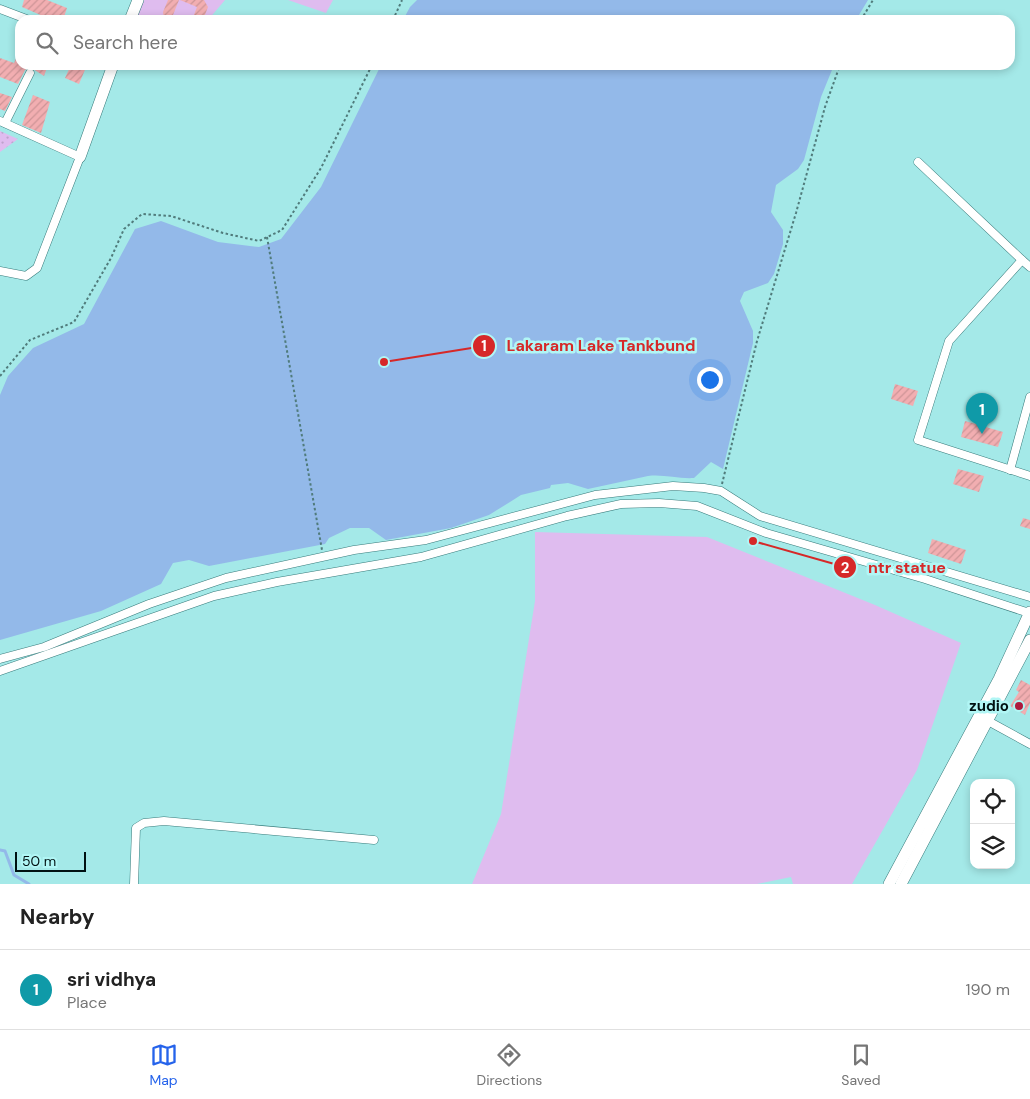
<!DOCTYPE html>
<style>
body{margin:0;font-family:"DM Sans",sans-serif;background:#f6f6f6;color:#222}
.controls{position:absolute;right:15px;bottom:15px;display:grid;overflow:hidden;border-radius:10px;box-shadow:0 2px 8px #0003}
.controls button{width:45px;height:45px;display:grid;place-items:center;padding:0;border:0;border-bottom:1px solid #e0e0e0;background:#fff;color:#222;font:25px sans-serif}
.scale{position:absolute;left:15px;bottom:12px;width:71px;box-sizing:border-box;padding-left:5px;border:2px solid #001112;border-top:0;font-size:14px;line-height:18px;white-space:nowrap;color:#001112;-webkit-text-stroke:4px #b1f6f5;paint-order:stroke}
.you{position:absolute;left:709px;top:379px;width:18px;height:18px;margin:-12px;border:4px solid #fff;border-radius:50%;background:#1a73e8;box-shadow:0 0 0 8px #1a73e833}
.badge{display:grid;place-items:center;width:32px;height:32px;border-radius:50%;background:#2563eb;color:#fff;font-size:16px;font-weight:700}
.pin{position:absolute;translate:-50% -41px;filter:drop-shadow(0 1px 2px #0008)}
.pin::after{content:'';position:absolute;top:26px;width:18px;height:15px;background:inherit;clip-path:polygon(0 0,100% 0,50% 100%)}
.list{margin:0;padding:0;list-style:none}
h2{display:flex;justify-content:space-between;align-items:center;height:65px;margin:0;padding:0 20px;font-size:21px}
h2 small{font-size:16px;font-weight:400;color:#767676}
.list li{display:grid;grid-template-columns:32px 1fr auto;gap:15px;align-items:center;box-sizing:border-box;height:80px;padding:0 20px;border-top:1px solid #e0e0e0}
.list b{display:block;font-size:19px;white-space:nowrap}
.list p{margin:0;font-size:16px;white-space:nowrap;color:#767676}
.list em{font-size:16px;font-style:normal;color:#767676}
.icon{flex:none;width:28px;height:28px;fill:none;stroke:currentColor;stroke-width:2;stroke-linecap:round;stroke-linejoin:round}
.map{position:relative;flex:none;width:1030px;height:884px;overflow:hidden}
.search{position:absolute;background:#fff;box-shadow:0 2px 8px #0003;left:15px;right:15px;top:15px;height:55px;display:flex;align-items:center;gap:12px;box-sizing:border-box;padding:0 18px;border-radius:15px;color:#767676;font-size:19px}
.sheet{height:145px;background:#fff}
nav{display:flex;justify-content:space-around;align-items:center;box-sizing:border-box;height:70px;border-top:1px solid #e0e0e0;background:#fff;font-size:14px;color:#767676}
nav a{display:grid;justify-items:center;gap:2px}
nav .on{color:#2563eb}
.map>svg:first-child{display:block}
</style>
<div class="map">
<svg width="1030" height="884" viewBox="0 0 1030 884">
<defs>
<pattern id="park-dots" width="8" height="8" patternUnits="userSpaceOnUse" patternTransform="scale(1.25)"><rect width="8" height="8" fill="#dfbcef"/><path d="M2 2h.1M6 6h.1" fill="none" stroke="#bea1cc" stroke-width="1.8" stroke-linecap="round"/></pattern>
<pattern id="building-hatch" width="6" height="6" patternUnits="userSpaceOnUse" patternTransform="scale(1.25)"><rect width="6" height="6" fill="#f2aeb1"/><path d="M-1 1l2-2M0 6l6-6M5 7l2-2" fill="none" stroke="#ce9597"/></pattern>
</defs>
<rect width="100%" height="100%" fill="#a4e9e8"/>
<g fill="#dfbcef">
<polygon points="141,0 225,0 208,20 135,20"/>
<polygon points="288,0 333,0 326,13"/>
<polygon points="535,532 707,537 875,605 961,643 917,770 852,884 793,884 791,877 757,884 472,884 501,814 535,601"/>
</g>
<polygon fill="url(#park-dots)" points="0,131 18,139 0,152"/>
<g fill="#93b9e9">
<polygon points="417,0 868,0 856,20 403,20 410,7"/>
<path d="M381 65H834L821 97 804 160 798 169 776 185 771 212 783 230V244L774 274 768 283 744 292 740 301 753 331V343L723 469 711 462 694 478C678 479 663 474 648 476L588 489 568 483 551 485 550 488 521 495 489 515 451 528 386 540 369 528H350L329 538 325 544 209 566 189 560 173 563 161 584 101 611 0 640V395L8 376 33 348 84 324 135 229 161 221 218 242 259 247 281 239 321 187Z"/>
</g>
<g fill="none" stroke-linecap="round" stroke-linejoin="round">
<polyline stroke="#93b9e9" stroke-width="3" points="0,850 5,851 14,875 29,884"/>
</g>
<g fill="url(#building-hatch)">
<polygon points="24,0 47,0 67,8 63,20 52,20 22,7"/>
<polygon points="168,0 179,0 171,20 164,20 163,12"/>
<polygon points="180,0 204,0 208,7 203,20 192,20 197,7"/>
<polygon points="20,49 20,65 48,65 44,76 30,67 25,70 18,84 0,77 0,58 14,63"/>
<polygon points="71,65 87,65 79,84 65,78"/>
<polygon points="0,93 12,97 5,111 0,109"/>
<polygon points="33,95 50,102 41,133 22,125"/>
<polygon points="895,384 918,391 913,406 891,399"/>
<polygon points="965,421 1003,432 998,447 961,437"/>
<polygon points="958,469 984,476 979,492 953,484"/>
<polygon points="1023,518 1030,520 1030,529 1020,526"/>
<polygon points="932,539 966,550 961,564 928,553"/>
<polygon points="1021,680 1030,685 1030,703 1025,715 1010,706 1019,692 1016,690"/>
</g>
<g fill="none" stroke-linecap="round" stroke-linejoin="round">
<g stroke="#377b7b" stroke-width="9">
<g id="street">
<polyline points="0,9 29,20"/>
<polyline points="0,121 80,157 37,268 26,276 0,271"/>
<polyline points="5,123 30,73"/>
<polyline points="918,162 1022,260"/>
<polyline points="1030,267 1022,260 949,341 918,440 1030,476"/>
<polyline points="1010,470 1030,397"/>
<polyline points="0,659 44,647 149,604 226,578 354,550 426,540 595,495 673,486 704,488 721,491 760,516 1030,597"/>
<polyline points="0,671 214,596 277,582 421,557 567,516 621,504 659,503 697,506 766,533 925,579 1029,613"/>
<polyline points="988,721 1030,744"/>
<polyline points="134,884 136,828 144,823 164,821 374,840"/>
</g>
</g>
<g stroke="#377b7b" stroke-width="12">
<g id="secondary">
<polyline points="130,20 138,0"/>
<polyline points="80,157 113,65"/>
<polyline points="889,884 999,679 1030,612"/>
<polyline points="901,884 1030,640"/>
</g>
</g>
<g stroke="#507b7b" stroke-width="2" stroke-dasharray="2.5 2.5" stroke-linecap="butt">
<polyline points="393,20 402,0"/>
<polyline points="861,20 873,0"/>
<polyline points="267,237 322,550"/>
<polyline points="0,376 30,340 74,322 111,258 124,229 142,214 171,216 223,233 259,241 282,230 321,168 372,65"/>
<polyline points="722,484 757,341 796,213 825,107 840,65"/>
</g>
<use href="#street" stroke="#fff" stroke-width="8"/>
<use href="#secondary" stroke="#fff" stroke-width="11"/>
</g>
<circle fill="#ae1a3d" stroke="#b1f6f5" stroke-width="2" cx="1019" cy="706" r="5"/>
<g text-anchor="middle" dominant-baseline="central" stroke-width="5" stroke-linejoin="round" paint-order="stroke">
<g font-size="15" font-weight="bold" fill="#001112" stroke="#b1f6f5" text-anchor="end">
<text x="1009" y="706">zudio</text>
</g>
</g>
<path fill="none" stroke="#d62828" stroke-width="2" d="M384 362L484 346M753 541L845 567"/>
<g fill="#d62828" stroke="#b1f6f5" stroke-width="2">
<circle cx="384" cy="362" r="5"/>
<circle cx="753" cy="541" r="5"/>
<circle cx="484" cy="346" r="12"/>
<circle cx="845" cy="567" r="12"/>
</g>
<g font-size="15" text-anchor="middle" font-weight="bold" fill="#fff">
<text x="484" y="351">1</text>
<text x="845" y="573">2</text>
</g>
<g font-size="16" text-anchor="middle" font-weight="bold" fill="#d62828" stroke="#b1f6f5" stroke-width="5" stroke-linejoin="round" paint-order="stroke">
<text x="601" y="351">Lakaram Lake Tankbund</text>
<text x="907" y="573">ntr statue</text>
</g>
</svg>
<div class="controls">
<button><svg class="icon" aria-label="locate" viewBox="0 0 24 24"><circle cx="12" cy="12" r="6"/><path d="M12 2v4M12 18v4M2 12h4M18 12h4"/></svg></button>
<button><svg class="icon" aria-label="layers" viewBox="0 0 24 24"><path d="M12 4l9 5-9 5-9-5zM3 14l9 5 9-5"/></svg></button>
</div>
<div class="scale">50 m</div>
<div class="you"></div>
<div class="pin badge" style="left:982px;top:434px;background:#0f9aa8">1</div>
<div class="search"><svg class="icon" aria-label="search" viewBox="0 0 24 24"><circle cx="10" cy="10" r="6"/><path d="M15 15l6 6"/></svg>Search here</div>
</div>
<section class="sheet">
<h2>Nearby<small></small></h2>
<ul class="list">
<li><span class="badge" style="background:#0f9aa8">1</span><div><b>sri vidhya</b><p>Place</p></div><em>190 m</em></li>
</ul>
</section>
<nav>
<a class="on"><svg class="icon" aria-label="map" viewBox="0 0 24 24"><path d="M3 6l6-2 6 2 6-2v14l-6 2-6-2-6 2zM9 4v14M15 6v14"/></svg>Map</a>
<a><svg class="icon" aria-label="directions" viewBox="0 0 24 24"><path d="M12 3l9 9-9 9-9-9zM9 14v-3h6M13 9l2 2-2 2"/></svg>Directions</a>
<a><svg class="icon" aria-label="saved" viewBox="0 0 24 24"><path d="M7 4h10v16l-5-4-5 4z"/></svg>Saved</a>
</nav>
